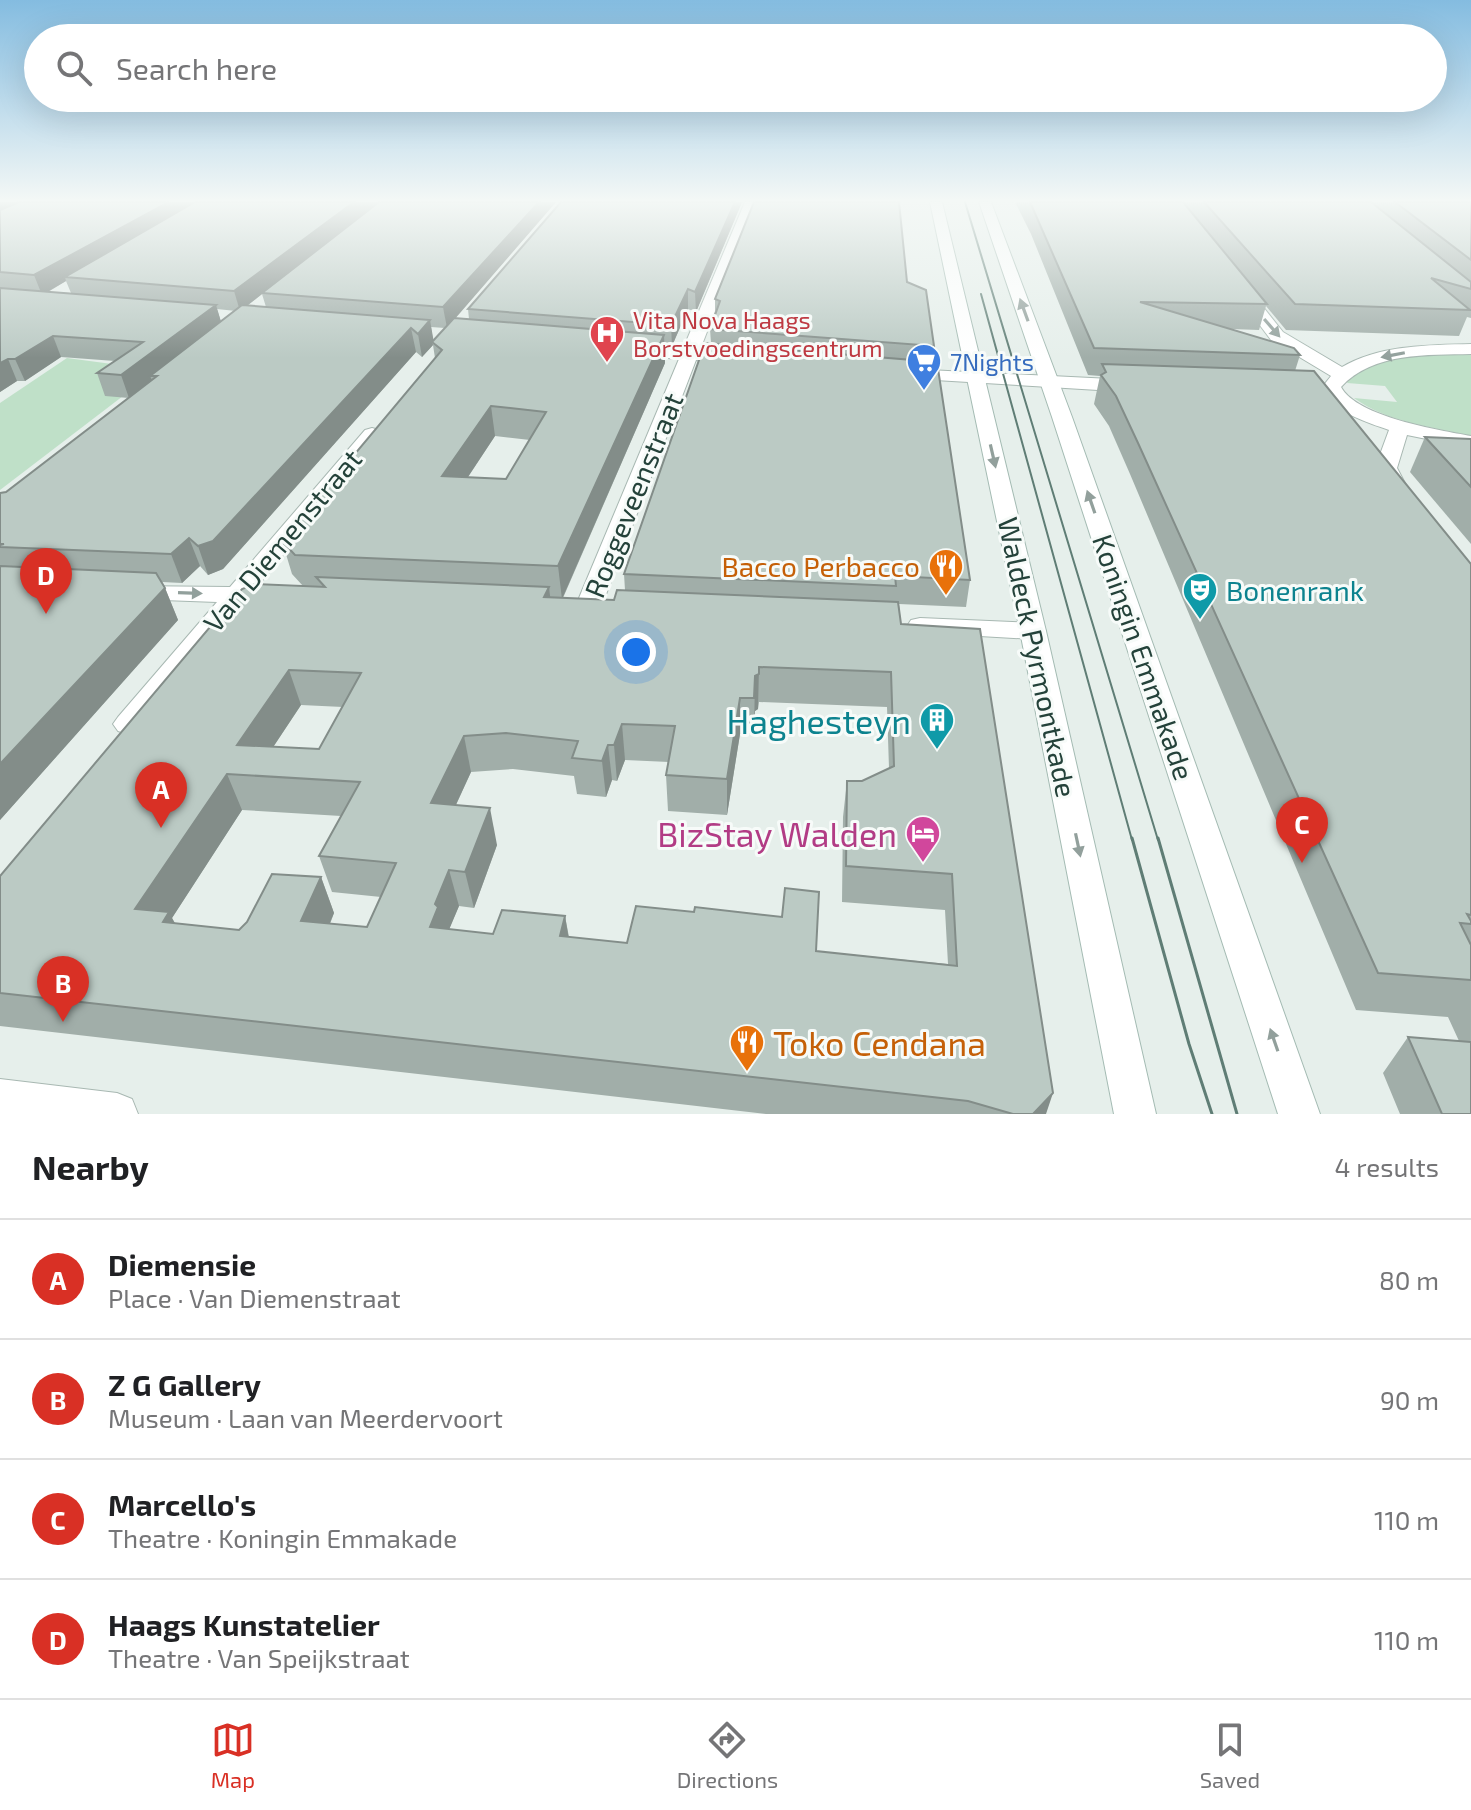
<!DOCTYPE html>
<meta charset="utf-8">
<style>
body{margin:0;font-family:"Exo 2",sans-serif;background:#f2f2f2;color:#202124}
.you{position:absolute;left:636px;top:652px;width:28px;height:28px;margin:-20px;border:6px solid #fff;border-radius:50%;background:#1a73e8;box-shadow:0 0 0 12px #1a73e833}
.badge{display:grid;place-items:center;width:52px;height:52px;border-radius:50%;background:#d93025;color:#fff;font-size:26px;font-weight:700}
.pin{position:absolute;translate:-50% -66px;filter:drop-shadow(0 2px 4px #0008)}
.pin::after{content:'';position:absolute;top:42px;width:28px;height:24px;background:inherit;clip-path:polygon(0 0,100% 0,50% 100%)}
.list{margin:0;padding:0;list-style:none}
h2{display:flex;justify-content:space-between;align-items:center;height:104px;margin:0;padding:0 32px;font-size:34px}
h2 small{font-size:26px;font-weight:400;color:#757577}
.list li{display:grid;grid-template-columns:52px 1fr auto;gap:24px;align-items:center;box-sizing:border-box;height:120px;padding:0 32px;border-top:2px solid #e0e0e0}
.list b{display:block;font-size:30px;white-space:nowrap}
.list p{margin:0;font-size:26px;white-space:nowrap;color:#757577}
.list em{font-size:26px;font-style:normal;color:#757577}
.icon{flex:none;width:44px;height:44px;fill:none;stroke:currentColor;stroke-width:2;stroke-linecap:round;stroke-linejoin:round}
.map{position:relative;flex:none;width:1471px;height:1114px;overflow:hidden}
.search{position:absolute;background:#fff;box-shadow:0 8px 32px #0002;left:24px;right:24px;top:24px;height:88px;display:flex;align-items:center;gap:20px;box-sizing:border-box;padding:0 28px;border-radius:44px;color:#757577;font-size:30px}
.sheet{height:584px;background:#fff}
nav{display:flex;justify-content:space-around;align-items:center;box-sizing:border-box;height:112px;border-top:2px solid #e0e0e0;background:#fff;font-size:22px;color:#757577}
nav a{display:grid;justify-items:center;gap:4px}
nav .on{color:#d93025}
.map>svg:first-child{display:block}
</style>
<div class="map">
<svg width="1471" height="1114" viewBox="0 0 1471 1114">
<rect width="100%" height="100%" fill="#e6efeb"/>
<g fill="#bfe0c8">
<path d="M1471 353V436C1432 427 1387 422 1354 398L1397 402 1385 386 1347 383C1368 354 1437 354 1471 353Z"/>
<polygon points="67,358 157,370 0,490 0,403"/>
</g>
<g fill="none" stroke-linecap="round" stroke-linejoin="round">
<g stroke="#a8b8b2" stroke-width="2">
<g id="minor">
<polygon points="745,202 757,202 700,350 732,353 741,358 732,363 696,360 600,610 596,616 578,616 574,610 679,359 633,355 624,350 633,345 683,349"/>
<path d="M1242 286 1248 288 1283 332 1342 367C1380 345 1428 345 1471 344V354C1428 355 1373 352 1341 387 1357 417 1439 430 1471 436V448L1407 435 1397 468 1408 489 1405 494H1389L1375 468 1389 430C1369 423 1326 410 1323 386L1331 376 1271 340 1234 291Z"/>
<polygon points="908,369 1131,380 1140,386 1131,392 902,378 899,374 902,370"/>
<polygon points="372,428 379,430 382,434 379,438 256,588 277,590 281,596 277,602 244,603 138,731 128,734 118,731 113,724 118,717 217,602 136,599 127,596 123,591 127,586 230,587 365,430"/>
<polygon points="920,618 1033,623 1042,625 1046,631 1042,637 1033,639 911,632 907,626 911,620"/>
</g>
</g>
<g stroke="#a8b8b2" stroke-width="2">
<polygon id="tertiary" points="0,1079 117,1093 132,1099 138,1114 0,1114"/>
</g>
<g stroke="#a4bbb3" stroke-width="2">
<g id="secondary">
<polygon points="930,202 942,202 1046,631 1156,1114 1114,1114 1020,631"/>
<polygon points="979,202 991,202 1072,417 1320,1114 1278,1114 1052,417"/>
</g>
</g>
<use href="#minor" fill="#fff" fill-rule="evenodd"/>
<use href="#tertiary" fill="#fff" fill-rule="evenodd"/>
<use href="#secondary" fill="#fff" fill-rule="evenodd"/>
<g stroke="#5f7d75" stroke-width="2">
<polyline points="965,202 1158,840"/>
<polyline points="981,294 1132,840"/>
</g>
<g stroke="#5f7d75" stroke-width="3">
<polyline points="1132,838 1189,1044 1212,1114"/>
<polyline points="1158,838 1237,1114"/>
</g>
</g>
<g fill="#a1aea9" fill-rule="evenodd">
<path d="M0 202H556L455 318 469 319 468 309 742 202 696 312 688 309 672 346 664 345 665 363 563 598 614 600 625 590 624 574 711 343 710 329 715 314V299L907 282 934 346 932 362 970 580 966 607 899 604 901 624 1046 1114H766L0 1026V876L303 586 292 574 282 541 435 358 433 345 422 357 416 352 223 569 208 575 200 566 182 583 162 582 165 588 178 620 0 820V493L6 492 129 398 105 396 97 373 115 361 61 357 25 381H17L0 392ZM66 281 71 293 48 292ZM262 294 266 307 247 306ZM217 309 236 311 221 322ZM431 327 445 328 433 341ZM495 436 530 440 506 479 468 477ZM759 702 887 707 889 768 862 781H847L843 817 842 902 945 910 948 964 816 951 627 943 569 937 565 916 493 934 449 929 459 906 474 908 497 845 456 805 471 772 513 769 574 776 577 794 606 797 612 780 617 781 625 760 669 762 666 775 668 811 727 815 740 734H754L755 711 758 709ZM301 705 343 707 319 749 273 747ZM242 810 341 816 319 856 332 892 381 897 367 927 330 924 334 913 321 877 239 930 175 923 172 918Z"/>
<polygon points="1015,202 1471,202 1471,318 1467,317 1459,336 1286,330 1266,306 1259,330 1231,329 1300,355 1295,371 1471,564 1471,1114 1400,1114 1383,1073 1408,1037 1459,1041 1448,1017 1356,1010 1130,474 1109,426 1094,404 1100,376 1088,375 1031,234"/>
<polygon points="1425,437 1471,439 1471,544 1410,472"/>
</g>
<g fill="#838d89">
<polygon points="0,202 35,202 0,218"/>
<polygon points="169,202 205,202 65,277 66,281 42,295 34,275"/>
<polygon points="354,202 381,202 240,311 234,291"/>
<polygon points="539,202 556,202 447,328 443,307"/>
<polygon points="735,202 742,202 696,312 695,292"/>
<polygon points="688,289 688,309 672,346 671,325"/>
<polygon points="216,305 222,325 150,376 152,380 129,398 121,375"/>
<polygon points="430,320 434,343 432,342 433,345 422,357 418,334"/>
<polygon points="411,328 416,352 223,569 208,575 198,546"/>
<polygon points="664,335 665,363 562,599 558,566"/>
<polygon points="53,336 61,357 25,381 15,359"/>
<polygon points="8,359 17,381 0,392 0,363"/>
<polygon points="491,406 495,436 448,507 442,476"/>
<polygon points="189,538 200,566 182,583 171,554"/>
<polygon points="549,587 553,621 544,597"/>
<polygon points="165,588 178,620 0,820 0,764"/>
<polygon points="759,667 758,709 755,711 754,734 755,676"/>
<polygon points="289,670 301,705 254,776 237,745"/>
<polygon points="740,698 740,734 727,815 727,779"/>
<polygon points="622,724 625,760 617,781 614,745"/>
<polygon points="464,736 471,772 440,839 431,803"/>
<polygon points="608,745 612,780 606,797 602,761"/>
<polygon points="227,774 242,810 172,918 188,949 135,909"/>
<polygon points="490,808 497,845 474,908 465,872"/>
<polygon points="449,870 459,906 446,937 430,927 435,904"/>
<polygon points="321,877 334,913 315,958 301,921"/>
<polygon points="565,916 571,952 560,936"/>
<polygon points="1053,1093 1046,1114 1033,1114"/>
</g>
<g fill="#bbcac4" stroke="#838d89" stroke-width="2" fill-rule="evenodd">
<polygon points="19,202 169,202 34,275 0,272 0,210"/>
<polygon points="195,202 354,202 234,291 65,277"/>
<polygon points="379,202 539,202 443,307 262,293"/>
<polygon points="561,202 735,202 695,292 688,289 671,325 468,309"/>
<polygon points="754,202 899,202 907,282 926,290 934,346 710,329 720,301 715,299"/>
<polygon points="1030,202 1183,202 1267,304 1140,302 1294,348 1300,355 1094,348"/>
<polygon points="1204,202 1371,202 1471,282 1471,289 1431,278 1470,310 1295,304"/>
<polygon points="1395,202 1471,202 1471,260"/>
<polygon points="0,288 216,305 121,375 97,373 143,342 53,336 15,359 8,359 0,363"/>
<polygon points="242,305 430,320 418,334 411,328 213,541 198,546 189,538 171,554 0,547 0,545 4,544 0,544 0,493 6,492 157,376 150,376"/>
<path d="M454 318 664 335 558 566 295 555 282 541 442 350 432 342ZM491 406 546 412 506 479 442 476Z"/>
<polygon points="705,343 937,362 970,580 895,576 896,586 624,574"/>
<polygon points="1102,364 1314,371 1471,564 1471,915 1467,914 1471,921 1471,924 1460,923 1471,945 1471,980 1378,973 1138,443 1116,396 1101,375 1106,372"/>
<polygon points="1425,437 1471,439 1471,487"/>
<polygon points="0,566 156,573 165,588 0,764"/>
<path d="M316 577 549 587 544 597 614 600 617 590 898 602 901 624 980 629 1053 1093 1033 1114H1013L968 1101 0 993V876L242 589 255 584 325 587ZM759 667 891 672 894 766 862 781H847L846 866 952 874 957 966 816 951 819 892 785 888 782 917 695 907 694 912 636 906 627 943 560 936 565 916 502 910 493 934 430 927 438 907 435 904 449 870 465 872 490 808 431 803 464 736 506 733 578 741 572 758 602 761 608 745H614L622 724 675 726 666 775 727 779 740 698H754L755 676 759 674ZM289 670 361 673 319 749 237 745ZM227 774 360 782 319 856 396 863 367 927 301 921 321 877 272 874 247 922 239 930 163 922 169 912 135 909Z"/>
<polygon points="1408,1037 1471,1042 1471,1114 1442,1114"/>
</g>
<defs><path id="oneway-solid" d="M-6-.8H1V-3.2L6.5 0L1 3.2V.8H-6Z" transform="scale(2)"/></defs>
<g fill="#92a09c">
<use href="#oneway-solid" transform="translate(1024 310) rotate(-110)"/>
<use href="#oneway-solid" transform="translate(1272 328) rotate(49)"/>
<use href="#oneway-solid" transform="translate(1393 355) rotate(169)"/>
<use href="#oneway-solid" transform="translate(993 456) rotate(77)"/>
<use href="#oneway-solid" transform="translate(1091 502) rotate(-109)"/>
<use href="#oneway-solid" transform="translate(190 593) rotate(2)"/>
<use href="#oneway-solid" transform="translate(1078 845) rotate(78)"/>
<use href="#oneway-solid" transform="translate(1274 1040) rotate(-109)"/>
</g>
<linearGradient id="sky" x2="0" y2="1"><stop stop-color="#84bce0"/><stop offset="0.56" stop-color="#f4f8f6"/><stop offset="1" stop-color="#f4f8f6" stop-opacity="0"/></linearGradient>
<rect width="1471" height="358" fill="url(#sky)"/>
<defs>
<g id="hospital-pin" transform="scale(1.8)"><path d="M0 17L-7.5 6A9.5 9.5 0 1 1 7.5 6Z" fill="#e0444e" stroke="#f7fbf9"/><path d="M-5-5h3v3.5h4V-5h3V5h-3V1.5h-4V5h-3Z" fill="#fff"/></g>
<g id="supermarket-pin" transform="scale(1.8)"><path d="M0 17L-7.5 6A9.5 9.5 0 1 1 7.5 6Z" fill="#3f7fe0" stroke="#f7fbf9"/><path d="M-6-5.5h2.5l.6 2H6L4.5 2H-2.5L-4.4-4H-6ZM-1.5 3.2a1.3 1.3 0 1 0 .1 0ZM3 3.2a1.3 1.3 0 1 0 .1 0Z" fill="#fff"/></g>
<g id="restaurant-pin" transform="scale(1.8)"><path d="M0 17L-7.5 6A9.5 9.5 0 1 1 7.5 6Z" fill="#e8710a" stroke="#f7fbf9"/><path d="M-5-6h1v4h1v-4h1v4h1v-4h1v5L-1.5 .5V6h-2V.5L-5-1ZM5-6V6H3V1.5H1.5Q1.5-4 5-6Z" fill="#fff"/></g>
<g id="theatre-pin" transform="scale(1.8)"><path d="M0 17L-7.5 6A9.5 9.5 0 1 1 7.5 6Z" fill="#0f9aa8" stroke="#f7fbf9"/><path d="M-5-5.5Q0-4 5-5.5V0Q5 5 0 6Q-5 5-5 0ZM-3.3-2.5H-1v1.5H-3.3ZM1-2.5H3.3v1.5H1ZM-2.8 1Q0 5.5 2.8 1Z" fill="#fff"/></g>
<g id="building-pin" transform="scale(1.8)"><path d="M0 17L-7.5 6A9.5 9.5 0 1 1 7.5 6Z" fill="#0f9aa8" stroke="#f7fbf9"/><path d="M-4-6H4V6H1V3H-1V6H-4ZM-2.5-4.3h1.7v1.8h-1.7ZM.8-4.3h1.7v1.8H.8ZM-2.5-1h1.7V.8h-1.7ZM.8-1h1.7V.8H.8Z" fill="#fff"/></g>
<g id="hotel-pin" transform="scale(1.8)"><path d="M0 17L-7.5 6A9.5 9.5 0 1 1 7.5 6Z" fill="#d1479c" stroke="#f7fbf9"/><path d="M-6-4.5h1.5V1H6V5H4.5V3h-9V5H-6ZM-4 0a1.8 1.8 0 1 1 3.6 0ZM.5 0V-2.5h3Q6-2.5 6 0Z" fill="#fff"/></g>
</defs>
<g fill-rule="evenodd">
<use href="#hospital-pin" x="607" y="333"/>
<use href="#supermarket-pin" x="924" y="361"/>
<use href="#restaurant-pin" x="946" y="566"/>
<use href="#theatre-pin" x="1200" y="590"/>
<use href="#building-pin" x="937" y="720"/>
<use href="#hotel-pin" x="923" y="833"/>
<use href="#restaurant-pin" x="747" y="1042"/>
</g>
<g text-anchor="middle" dominant-baseline="central" stroke-width="6" stroke-linejoin="round" paint-order="stroke">
<g font-size="24" fill="#be3a42" stroke="#f7fbf9" text-anchor="start">
<text x="633" y="319">Vita Nova Haags<tspan x="633" dy="28">Borstvoedingscentrum</tspan></text>
</g>
<g font-size="24" fill="#366cbe" stroke="#f7fbf9" text-anchor="start">
<text x="950" y="361">7Nights</text>
</g>
<g font-size="28" fill="#24423a" stroke="#f7fbf9">
<text transform="translate(633 495) rotate(-68)">Roggeveenstraat</text>
<text transform="translate(282 540) rotate(-50)">Van Diemenstraat</text>
<text transform="translate(1038 657) rotate(78)">Waldeck Pyrmontkade</text>
<text transform="translate(1144 657) rotate(71)">Koningin Emmakade</text>
</g>
<g font-size="28" fill="#c56008" stroke="#f7fbf9" text-anchor="end">
<text x="920" y="566">Bacco Perbacco</text>
</g>
<g font-size="28" fill="#0d838f" stroke="#f7fbf9" text-anchor="start">
<text x="1226" y="590">Bonenrank</text>
</g>
<g font-size="34" fill="#0d838f" stroke="#f7fbf9" text-anchor="end">
<text x="911" y="720">Haghesteyn</text>
</g>
<g font-size="34" fill="#b23c85" stroke="#f7fbf9" text-anchor="end">
<text x="897" y="833">BizStay Walden</text>
</g>
<g font-size="34" fill="#c56008" stroke="#f7fbf9" text-anchor="start">
<text x="773" y="1042">Toko Cendana</text>
</g>
</g>
</svg>
<div class="you"></div>
<div class="pin badge" style="left:161px;top:828px">A</div>
<div class="pin badge" style="left:63px;top:1022px">B</div>
<div class="pin badge" style="left:1302px;top:863px">C</div>
<div class="pin badge" style="left:46px;top:614px">D</div>
<div class="search"><svg class="icon" aria-label="search" viewBox="0 0 24 24"><circle cx="10" cy="10" r="6"/><path d="M15 15l6 6"/></svg>Search here</div>
</div>
<section class="sheet">
<h2>Nearby<small>4 results</small></h2>
<ul class="list">
<li><span class="badge">A</span><div><b>Diemensie</b><p>Place · Van Diemenstraat</p></div><em>80 m</em></li>
<li><span class="badge">B</span><div><b>Z G Gallery</b><p>Museum · Laan van Meerdervoort</p></div><em>90 m</em></li>
<li><span class="badge">C</span><div><b>Marcello's</b><p>Theatre · Koningin Emmakade</p></div><em>110 m</em></li>
<li><span class="badge">D</span><div><b>Haags Kunstatelier</b><p>Theatre · Van Speijkstraat</p></div><em>110 m</em></li>
</ul>
</section>
<nav>
<a class="on"><svg class="icon" aria-label="map" viewBox="0 0 24 24"><path d="M3 6l6-2 6 2 6-2v14l-6 2-6-2-6 2zM9 4v14M15 6v14"/></svg>Map</a>
<a><svg class="icon" aria-label="directions" viewBox="0 0 24 24"><path d="M12 3l9 9-9 9-9-9zM9 14v-3h6M13 9l2 2-2 2"/></svg>Directions</a>
<a><svg class="icon" aria-label="saved" viewBox="0 0 24 24"><path d="M7 4h10v16l-5-4-5 4z"/></svg>Saved</a>
</nav>
